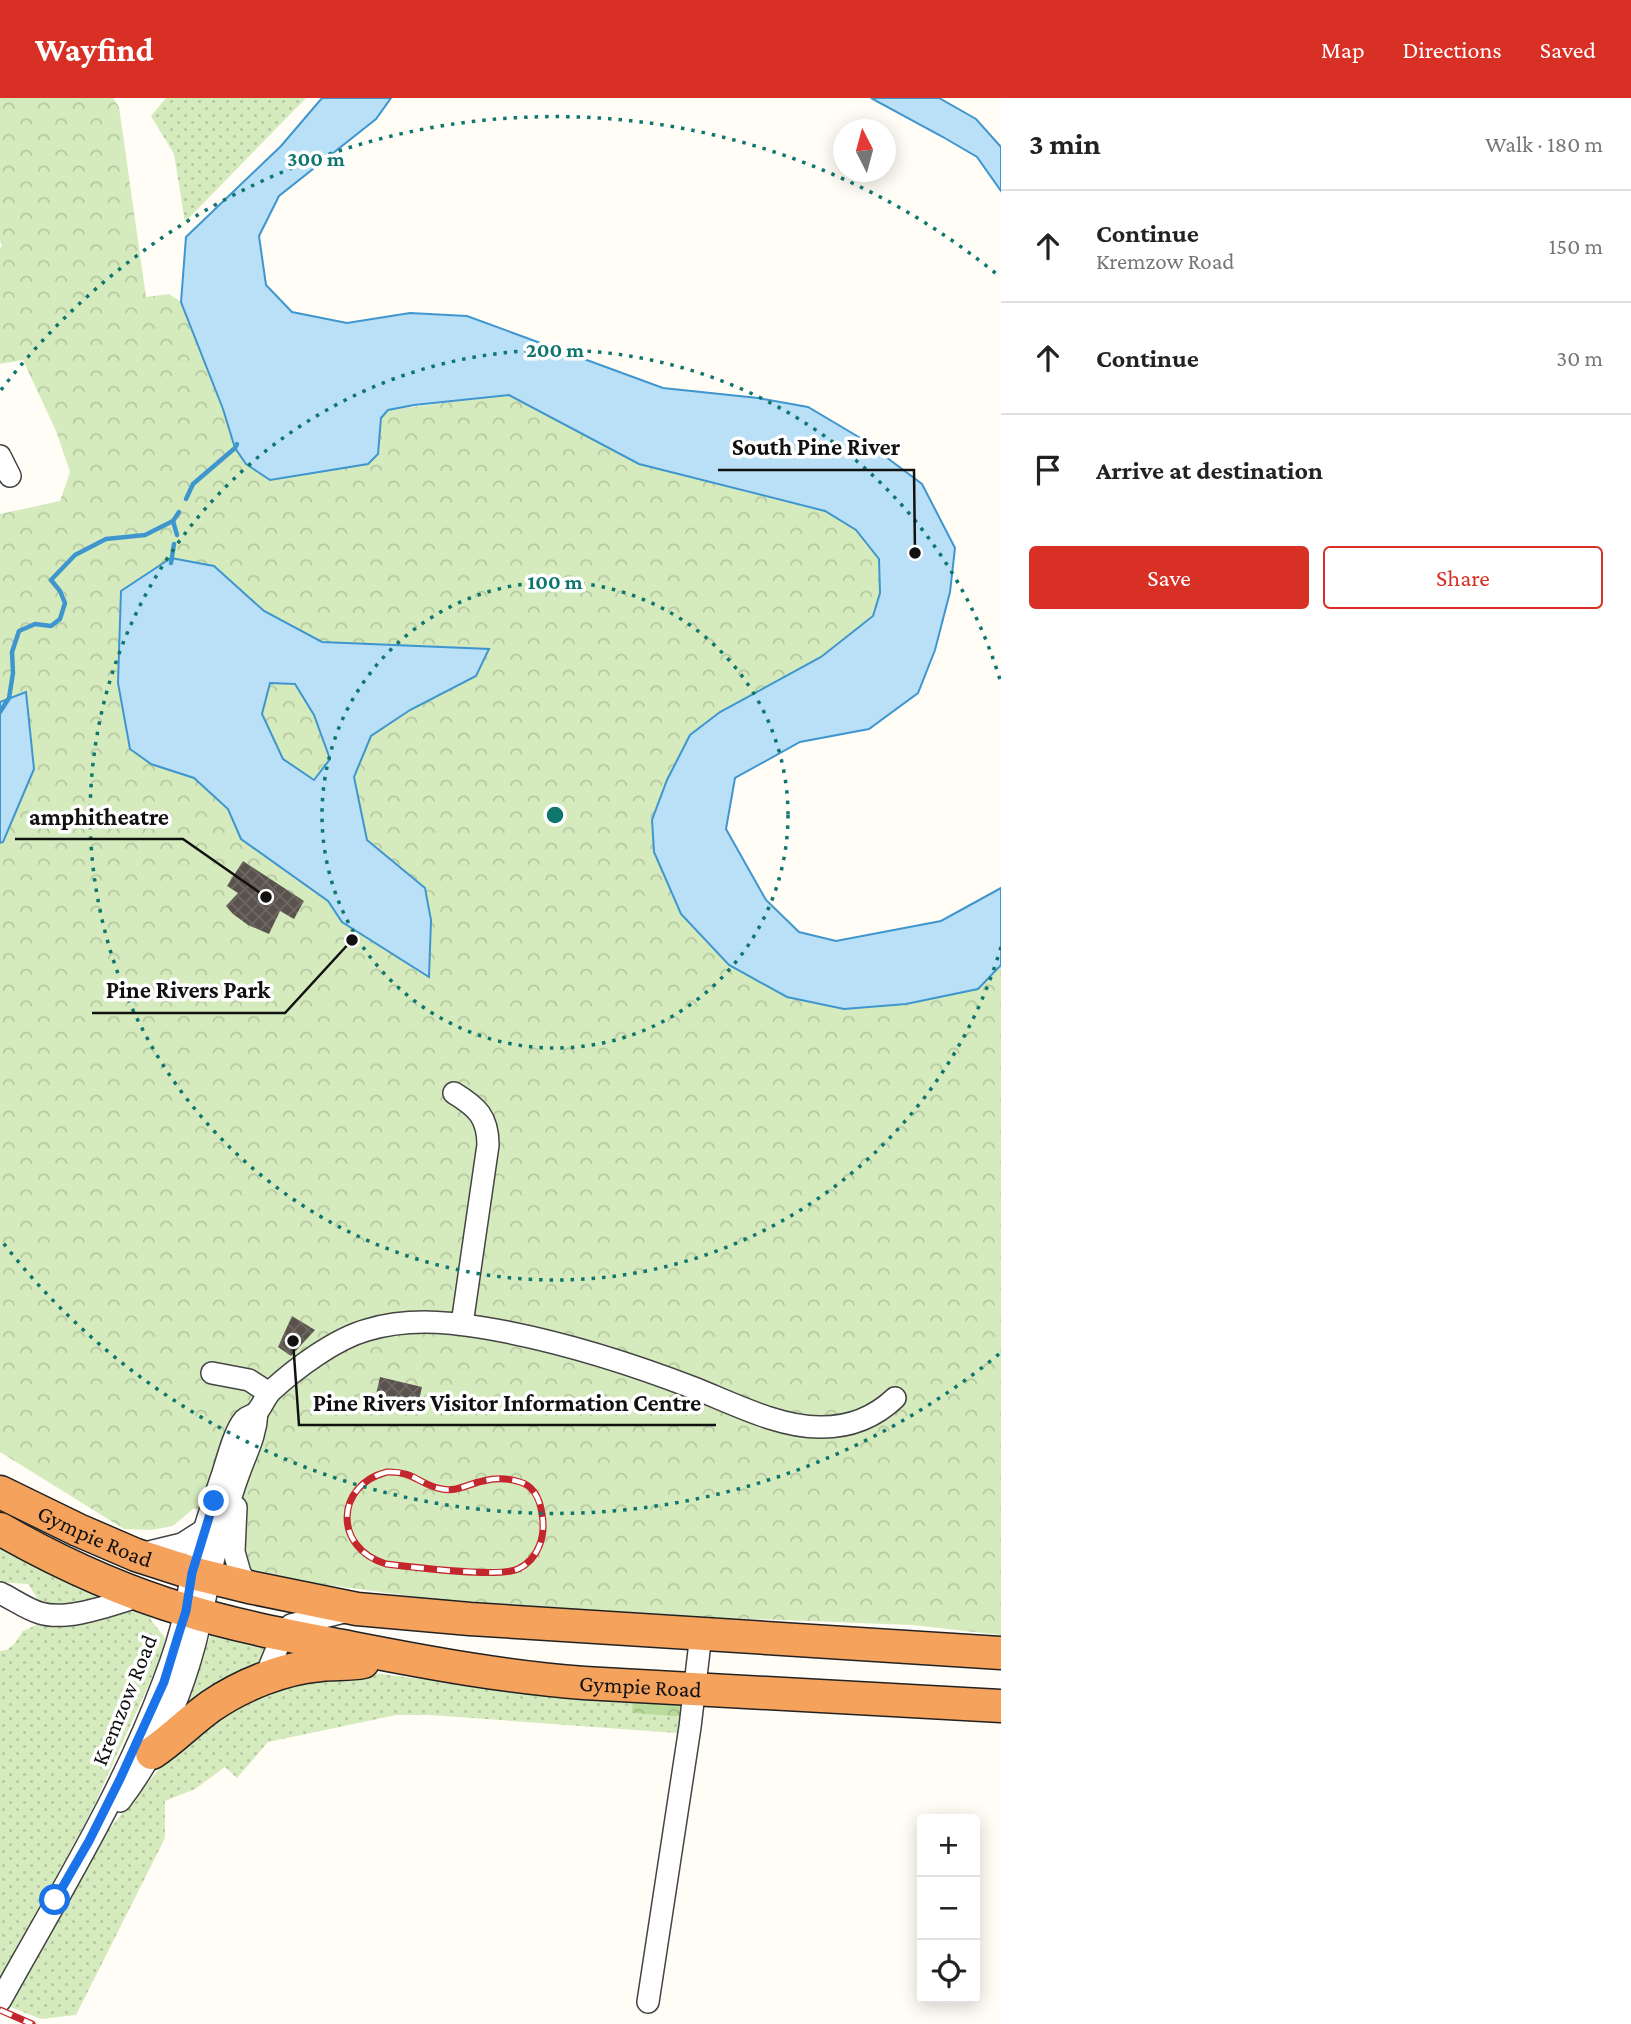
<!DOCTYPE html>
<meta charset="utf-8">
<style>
body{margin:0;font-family:"Crimson Pro",serif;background:#f6f6f6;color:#222}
.controls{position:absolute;right:21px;bottom:21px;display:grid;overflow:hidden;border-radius:7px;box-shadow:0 4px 18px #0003}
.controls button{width:63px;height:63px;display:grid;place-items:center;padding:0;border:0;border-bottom:2px solid #e0e0e0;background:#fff;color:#222;font:35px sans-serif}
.compass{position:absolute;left:833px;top:21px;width:63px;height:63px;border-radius:50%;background:#fff;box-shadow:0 4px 18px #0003;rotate:354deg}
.stop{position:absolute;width:21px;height:21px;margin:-16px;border:5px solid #1a73e8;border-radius:50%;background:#fff}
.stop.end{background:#1a73e8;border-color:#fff;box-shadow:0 2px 7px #0008}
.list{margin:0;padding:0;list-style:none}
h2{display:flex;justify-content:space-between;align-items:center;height:91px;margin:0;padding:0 28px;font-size:30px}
h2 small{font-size:23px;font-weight:400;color:#767676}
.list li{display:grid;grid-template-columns:46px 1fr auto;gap:21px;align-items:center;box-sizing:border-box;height:112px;padding:0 28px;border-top:2px solid #e0e0e0}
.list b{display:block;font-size:26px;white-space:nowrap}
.list p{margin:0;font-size:23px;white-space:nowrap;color:#767676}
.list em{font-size:23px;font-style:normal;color:#767676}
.actions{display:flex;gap:14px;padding:21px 28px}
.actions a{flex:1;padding:16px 0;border:2px solid #d93025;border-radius:7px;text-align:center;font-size:24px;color:#d93025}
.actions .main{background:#d93025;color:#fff}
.icon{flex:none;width:38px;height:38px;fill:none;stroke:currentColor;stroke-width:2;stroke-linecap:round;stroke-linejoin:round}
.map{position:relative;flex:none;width:1001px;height:1926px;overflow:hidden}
header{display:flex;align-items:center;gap:42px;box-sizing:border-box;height:98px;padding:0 35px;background:#d93025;color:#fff}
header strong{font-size:33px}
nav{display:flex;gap:38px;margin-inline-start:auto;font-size:24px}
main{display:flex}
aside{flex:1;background:#fff}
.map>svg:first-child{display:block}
</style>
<header>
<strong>Wayfind</strong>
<nav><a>Map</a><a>Directions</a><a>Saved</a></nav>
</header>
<main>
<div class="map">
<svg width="1001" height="1926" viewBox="0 0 1001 1926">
<defs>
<pattern id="grass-dots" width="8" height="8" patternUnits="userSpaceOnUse" patternTransform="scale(1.75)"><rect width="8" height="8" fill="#d5ebbd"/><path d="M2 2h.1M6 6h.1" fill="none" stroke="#b6c8a1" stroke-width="1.8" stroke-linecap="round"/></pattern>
<pattern id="forest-crowns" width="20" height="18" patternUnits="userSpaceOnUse" patternTransform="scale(1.75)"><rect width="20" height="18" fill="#b9dc9c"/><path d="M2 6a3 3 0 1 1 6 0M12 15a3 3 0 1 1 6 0" fill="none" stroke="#9ebc85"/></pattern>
<pattern id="park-crowns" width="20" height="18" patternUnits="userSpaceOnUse" patternTransform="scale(1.75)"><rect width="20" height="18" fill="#d5ebbd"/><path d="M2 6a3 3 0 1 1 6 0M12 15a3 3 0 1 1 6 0" fill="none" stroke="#b6c8a1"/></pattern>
<pattern id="building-cross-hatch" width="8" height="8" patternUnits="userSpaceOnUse" patternTransform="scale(1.75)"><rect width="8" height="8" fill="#5a524d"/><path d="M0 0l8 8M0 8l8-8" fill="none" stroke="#6d6662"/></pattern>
</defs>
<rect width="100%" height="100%" fill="#fffdf5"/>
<g fill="url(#grass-dots)">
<polygon points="166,0 306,0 185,124 174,56 151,18"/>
<polygon points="0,1446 112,1498 80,1509 41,1506 28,1486 0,1484"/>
<polygon points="137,1512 151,1514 151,1522 165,1540 163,1555 92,1712 0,1885 0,1553 7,1552 15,1545 23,1533 43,1524 122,1516"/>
<path d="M211 1536 265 1548C266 1558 259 1567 253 1575L180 1616Z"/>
<polygon points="359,1573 553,1598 633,1603 633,1615 684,1619 677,1635 431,1617 396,1617 268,1644 237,1680 225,1669 195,1691 165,1703 165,1740 76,1917 41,1921 8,1908 106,1735 184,1641 253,1594"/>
</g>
<polygon fill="url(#forest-crowns)" points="633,1603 684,1608 684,1619 632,1615"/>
<path fill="url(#park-crowns)" d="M0 0H113L119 9 146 199 169 196 181 204 223 311 235 350 270 382 368 366 378 356 381 320 388 312 509 297 639 366 825 413 856 432 879 461 880 495 873 518 821 559 720 614 690 637 667 682 652 722 681 816 978 891 1001 867V1537L912 1527 514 1512 262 1478C239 1464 244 1454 243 1429L194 1410 173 1428 151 1432 124 1431 0 1354V416L60 403 70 374 56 333 23 262 0 266V150L2 148 0 143Z"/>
<g fill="#b9e0f7" stroke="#3f96cf" stroke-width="2" fill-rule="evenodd">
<polygon points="322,0 391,0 376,21 279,98 259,138 266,187 292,214 347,225 410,215 467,218 663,290 758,300 808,309 862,341 922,386 955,450 950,494 935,552 918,595 869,631 800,644 735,680 726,731 766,802 799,834 836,843 941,823 1001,790 1001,867 978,891 906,906 844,911 787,899 729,867 681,816 654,754 652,722 667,682 690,637 720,614 821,559 873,518 880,495 879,461 856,432 825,413 639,366 509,297 414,307 388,312 381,320 378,356 368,366 270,382 246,366 235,350 223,311 181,204 186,139 281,48"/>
<polygon points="871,0 939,0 976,21 1001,49 1001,93 977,59 943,39"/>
<path d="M171 460 214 468 264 513 322 544 489 551 476 578 410 612 371 638 354 679 367 742 425 790 431 822 429 879 342 824 328 803 241 741 228 711 194 680 151 666 130 651 118 585 121 493ZM270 585 295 586 314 617 330 661 314 682 283 661 262 616Z"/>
<polygon points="26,594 34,671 3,744 0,745 0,604"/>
</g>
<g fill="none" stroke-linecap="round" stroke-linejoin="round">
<g stroke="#3f96cf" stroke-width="4.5">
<polyline points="186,401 193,386 235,350 237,346"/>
<polyline points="173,423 177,437"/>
<polyline points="171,465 174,446"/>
<polyline points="0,614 9,600 13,575 12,554 19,533 35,526 51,528 60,521 65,505 60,493 51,482 75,457 106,441 145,437 173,423 179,414"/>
</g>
</g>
<g fill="url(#building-cross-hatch)">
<polygon points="243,763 304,803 294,821 280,813 269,836 248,827 233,816 226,808 238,795 227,788"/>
<polygon points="292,1218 315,1232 291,1258 278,1249"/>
<polygon points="380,1279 422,1289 417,1311 375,1301"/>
</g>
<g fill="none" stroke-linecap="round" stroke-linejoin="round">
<g stroke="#444" stroke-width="24">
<g id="minor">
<polyline points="0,358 10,378"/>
<path d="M454 995C477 1009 488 1019 488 1047L462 1226"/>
<polyline points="212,1275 249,1282 269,1295"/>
<polyline points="236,1409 234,1454 240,1475 249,1489"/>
<polyline points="141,1456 182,1446 204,1432"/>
<path d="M0 1495C13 1501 26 1511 40 1515 69 1524 115 1505 144 1497"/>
<polyline points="264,1582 283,1536 291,1527 348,1513"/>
<path d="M120 1703C156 1656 180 1602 195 1545 205 1505 211 1465 223 1425 228 1408 233 1391 239 1375 247 1353 256 1337 257 1314"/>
<path d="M0 1903C57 1800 122 1695 163 1585 172 1562 180 1538 185 1514 188 1501 189 1488 192 1475 200 1442 211 1410 222 1378 227 1363 234 1334 244 1322 248 1318 252 1318 256 1315 262 1309 265 1299 271 1293 296 1270 335 1241 367 1232 414 1218 460 1225 507 1234 572 1247 632 1266 694 1290 732 1305 780 1330 822 1329 850 1329 875 1319 895 1300"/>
<polyline points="648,1904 690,1629 701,1536"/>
</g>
</g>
<g stroke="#222" stroke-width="35">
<g id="highway">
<path id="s1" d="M0 1394 78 1432 136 1457 192 1475 249 1489 357 1511 470 1521 1001 1555"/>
<path id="s2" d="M0 1431C58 1464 121 1493 185 1512 239 1529 296 1539 352 1550 429 1565 505 1579 584 1585L1001 1608"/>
<path d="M152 1655C173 1641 190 1623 211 1608 242 1587 283 1570 321 1567 335 1565 349 1567 363 1564"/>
</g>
</g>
<use href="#minor" stroke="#fff" stroke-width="21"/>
<use href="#highway" stroke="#f5a25d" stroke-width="32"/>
<g stroke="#c4262e" stroke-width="7">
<g id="rail">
<path d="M387 1374C415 1373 419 1387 442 1391 457 1394 468 1386 483 1383 495 1380 508 1380 520 1384 534 1388 540 1402 542 1416 546 1437 539 1461 518 1471 498 1480 412 1469 386 1466 333 1450 335 1387 387 1374Z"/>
<polyline points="0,1912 32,1926"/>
</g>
</g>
<use href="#rail" stroke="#fff" stroke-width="4.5" stroke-dasharray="13" stroke-linecap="butt"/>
</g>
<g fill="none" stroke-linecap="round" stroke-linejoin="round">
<polyline stroke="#1a73e8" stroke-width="9" points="55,1802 89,1743 120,1681 164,1584 178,1538 186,1513 192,1475 214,1403"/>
</g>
<g fill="none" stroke="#0f766e" stroke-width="3.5" stroke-dasharray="3.5 7">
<circle cx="555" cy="717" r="233"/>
<path d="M1001 849A465 465 0 1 1 1001 585"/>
<path d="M999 1256A698 698 0 0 1 1 1142M1 292A698 698 0 0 1 999 178"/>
</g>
<g text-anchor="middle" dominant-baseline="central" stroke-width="7" stroke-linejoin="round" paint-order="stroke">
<g font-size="23" fill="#111" stroke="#fff">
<text stroke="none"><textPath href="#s1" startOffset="105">Gympie Road</textPath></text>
<text stroke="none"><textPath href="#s2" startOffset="665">Gympie Road</textPath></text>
<text transform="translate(124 1602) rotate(-68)">Kremzow Road</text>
</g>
</g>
<circle cx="555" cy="717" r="10" fill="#0f766e" stroke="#fff" stroke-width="3.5"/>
<g font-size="21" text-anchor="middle" font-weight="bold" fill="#0f766e" stroke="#fff" stroke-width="7" stroke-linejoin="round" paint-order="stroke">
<text x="316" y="68">300 m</text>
<text x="555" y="259">200 m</text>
<text x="555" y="491">100 m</text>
</g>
<path fill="none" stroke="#111" stroke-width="2.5" d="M915 455L914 372H718M266 799L183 741H15M352 842L285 915H92M293 1243L299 1327H716"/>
<g fill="#111" stroke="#fff" stroke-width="2.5">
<circle cx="915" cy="455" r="7"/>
<circle cx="266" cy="799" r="7"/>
<circle cx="352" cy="842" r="7"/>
<circle cx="293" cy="1243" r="7"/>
</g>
<g font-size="24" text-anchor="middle" font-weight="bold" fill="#111" stroke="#fff" stroke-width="7" stroke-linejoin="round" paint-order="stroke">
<text x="816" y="357">South Pine River</text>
<text x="99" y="727">amphitheatre</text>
<text x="188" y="900">Pine Rivers Park</text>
<text x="507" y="1313">Pine Rivers Visitor Information Centre</text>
</g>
</svg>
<div class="controls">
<button>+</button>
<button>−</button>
<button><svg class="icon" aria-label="locate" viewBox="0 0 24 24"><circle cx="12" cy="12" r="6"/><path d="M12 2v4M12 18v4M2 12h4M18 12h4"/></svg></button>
</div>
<svg class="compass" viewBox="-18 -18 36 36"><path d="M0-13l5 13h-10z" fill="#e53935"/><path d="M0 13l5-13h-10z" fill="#767676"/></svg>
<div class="stop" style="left:55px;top:1802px"></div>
<div class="stop end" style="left:214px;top:1403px"></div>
</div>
<aside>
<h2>3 min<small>Walk · 180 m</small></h2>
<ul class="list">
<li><svg class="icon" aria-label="ahead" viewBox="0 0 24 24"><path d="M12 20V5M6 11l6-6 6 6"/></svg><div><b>Continue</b><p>Kremzow Road</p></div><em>150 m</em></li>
<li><svg class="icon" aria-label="ahead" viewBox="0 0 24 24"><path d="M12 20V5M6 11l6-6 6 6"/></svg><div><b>Continue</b></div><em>30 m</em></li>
<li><svg class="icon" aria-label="arrive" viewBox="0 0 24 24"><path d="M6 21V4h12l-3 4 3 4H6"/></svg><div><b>Arrive at destination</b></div></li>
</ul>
<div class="actions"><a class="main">Save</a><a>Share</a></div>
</aside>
</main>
